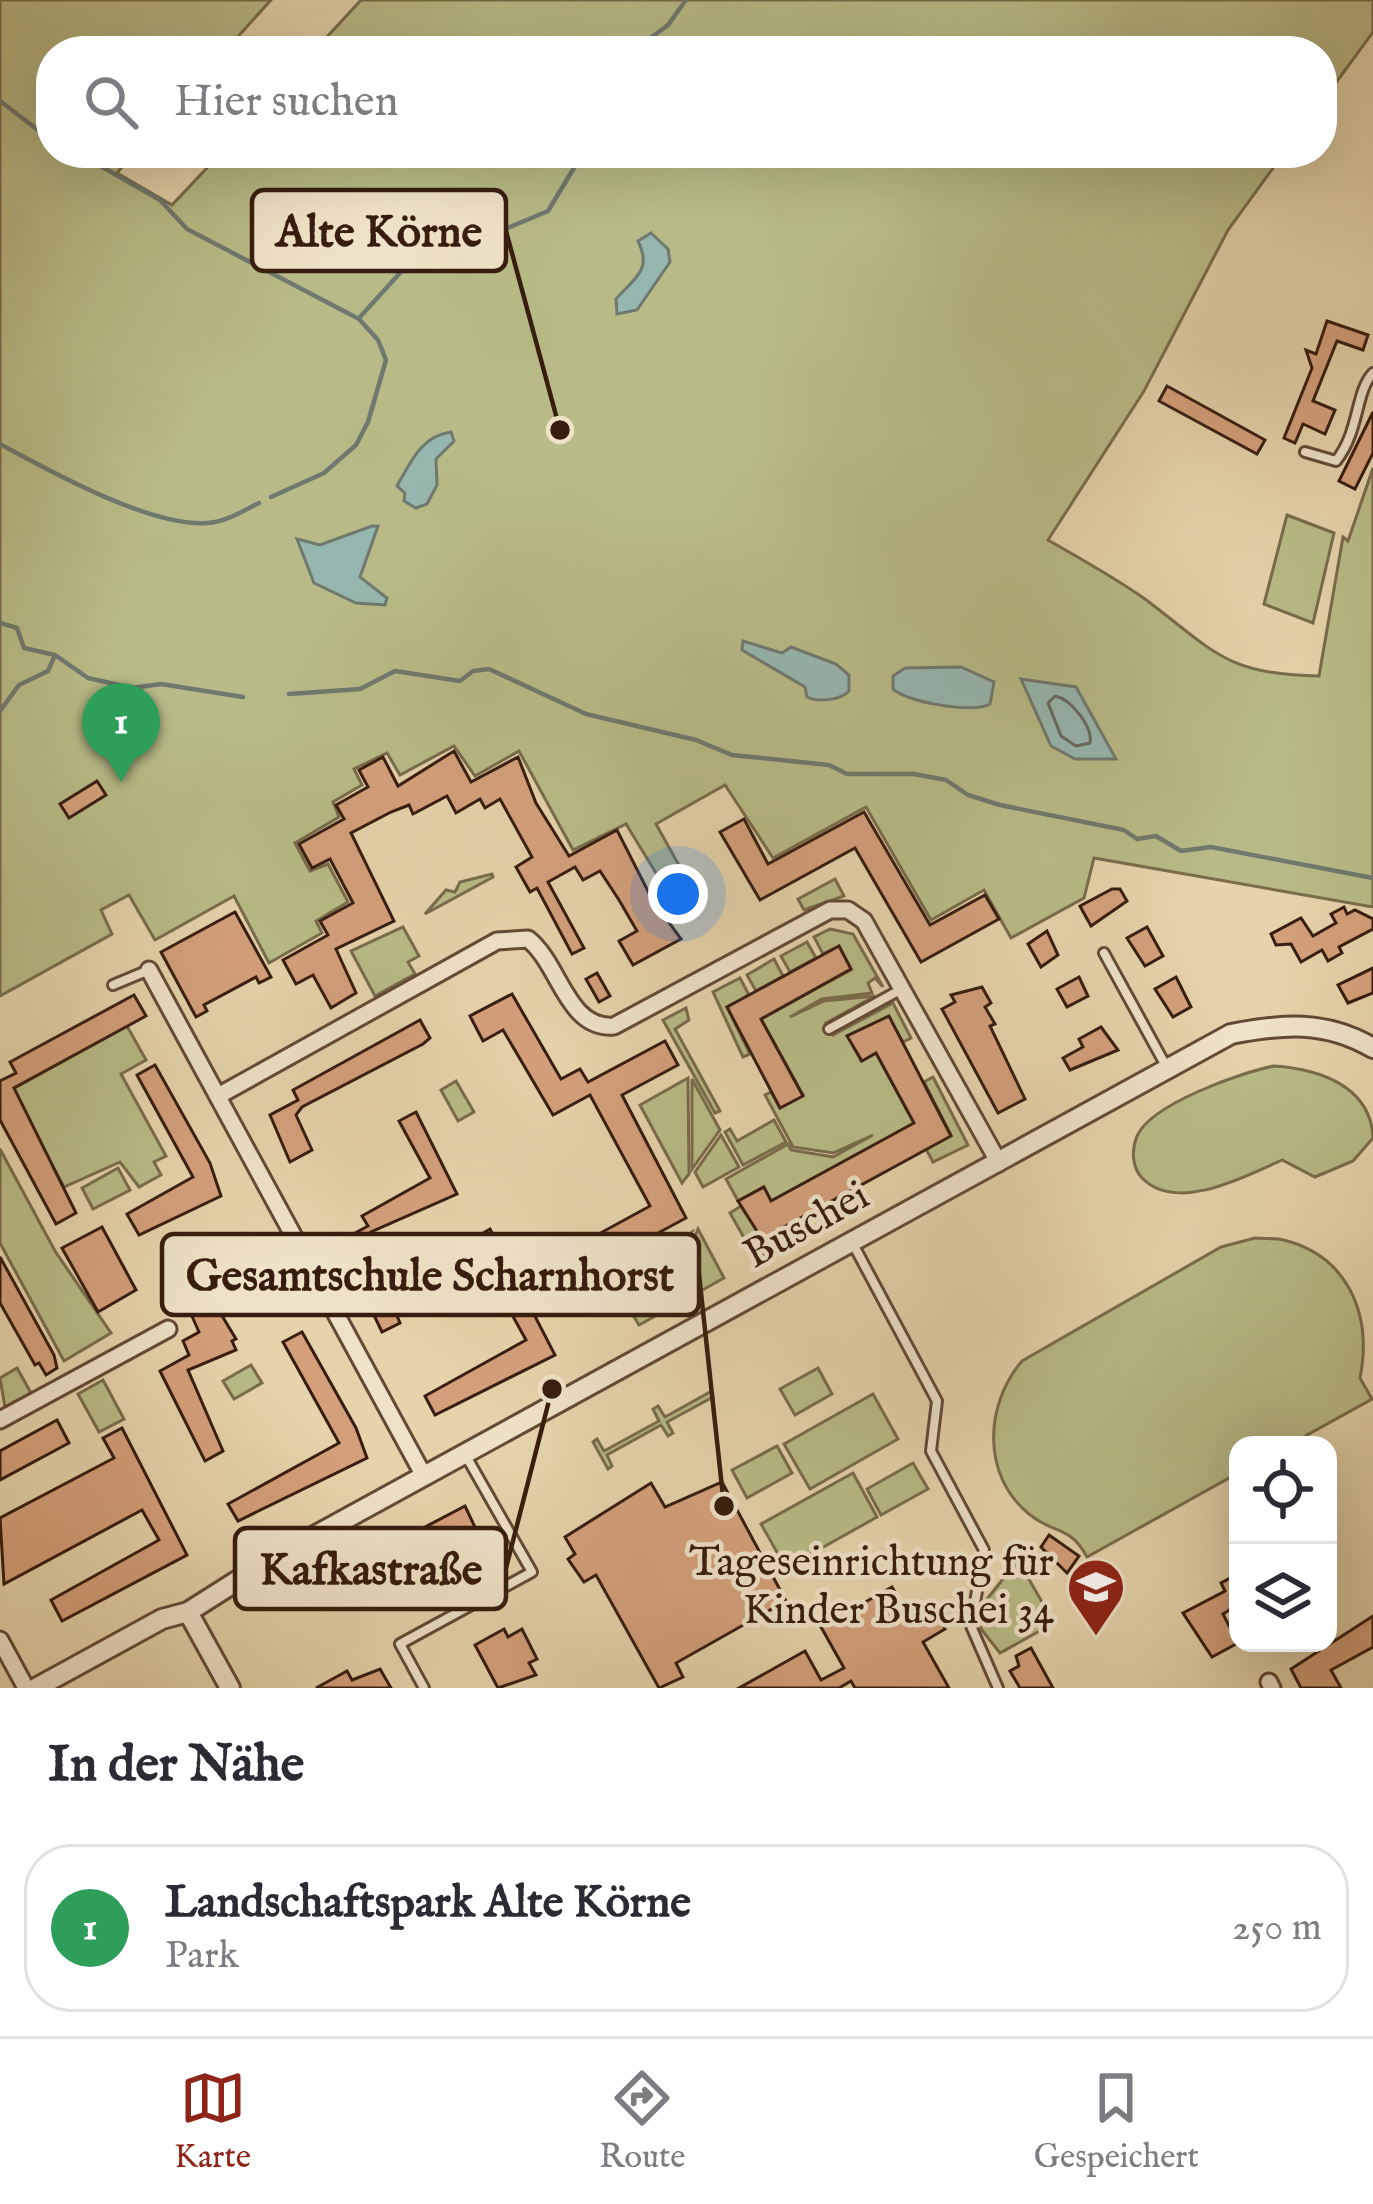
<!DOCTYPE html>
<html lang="de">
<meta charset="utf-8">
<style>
body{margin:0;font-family:"IM FELL English",serif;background:#f2f2f3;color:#2b2b33}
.controls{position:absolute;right:36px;bottom:36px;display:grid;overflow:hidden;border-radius:24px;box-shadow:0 12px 48px #0002}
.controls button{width:108px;height:108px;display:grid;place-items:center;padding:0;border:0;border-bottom:3px solid #e1e1e2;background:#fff;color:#2b2b33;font:60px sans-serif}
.you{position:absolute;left:678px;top:894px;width:42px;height:42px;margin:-30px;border:9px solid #fff;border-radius:50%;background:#1a73e8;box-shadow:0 0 0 18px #1a73e833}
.badge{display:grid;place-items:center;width:78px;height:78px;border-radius:50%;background:#8f2418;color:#fff;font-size:39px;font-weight:700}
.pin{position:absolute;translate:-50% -99px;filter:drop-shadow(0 3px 6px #0008)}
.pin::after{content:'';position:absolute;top:63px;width:42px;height:36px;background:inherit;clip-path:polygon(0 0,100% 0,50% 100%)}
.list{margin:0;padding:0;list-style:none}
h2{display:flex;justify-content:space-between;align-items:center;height:156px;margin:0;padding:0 48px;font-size:51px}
h2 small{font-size:39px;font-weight:400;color:#7c7c81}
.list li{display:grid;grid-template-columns:78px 1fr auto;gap:36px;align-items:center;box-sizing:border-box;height:168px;margin:0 24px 24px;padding:0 24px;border:3px solid #e1e1e2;border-radius:48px}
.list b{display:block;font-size:45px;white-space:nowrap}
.list p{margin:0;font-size:39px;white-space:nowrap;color:#7c7c81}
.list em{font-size:39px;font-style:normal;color:#7c7c81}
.icon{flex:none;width:66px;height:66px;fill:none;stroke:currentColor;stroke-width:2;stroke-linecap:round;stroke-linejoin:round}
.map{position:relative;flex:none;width:1373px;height:1688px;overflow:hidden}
.search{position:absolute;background:#fff;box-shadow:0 12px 48px #0002;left:36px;right:36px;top:36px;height:132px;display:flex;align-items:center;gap:30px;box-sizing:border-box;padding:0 42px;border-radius:48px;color:#7c7c81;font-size:45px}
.sheet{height:348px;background:#fff}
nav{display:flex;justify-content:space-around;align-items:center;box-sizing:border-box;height:168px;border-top:3px solid #e1e1e2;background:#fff;font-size:33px;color:#7c7c81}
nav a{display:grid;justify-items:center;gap:6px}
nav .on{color:#8f2418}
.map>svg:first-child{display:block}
</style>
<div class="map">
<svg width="1373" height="1688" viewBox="0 0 1373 1688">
<rect width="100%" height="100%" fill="#e5d3ab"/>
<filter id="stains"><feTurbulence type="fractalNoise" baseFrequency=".00167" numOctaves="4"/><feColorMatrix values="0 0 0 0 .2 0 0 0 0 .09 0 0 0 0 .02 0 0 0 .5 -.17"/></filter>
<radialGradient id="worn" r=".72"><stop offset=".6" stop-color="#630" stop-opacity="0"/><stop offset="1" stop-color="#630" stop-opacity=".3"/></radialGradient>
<g fill="#b8bb87" stroke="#786c4b" stroke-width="3">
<path d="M0 0H271L225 51H51V153H134L117 173 172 205 221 153H1284L1228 230 1144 391 1048 540C1081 559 1114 577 1145 599 1214 651 1226 675 1319 676L1343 537 1348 541 1373 468V907L1094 858 1084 898 1011 938 984 890 931 920 866 807 773 858 725 785 656 824 700 903 678 909 626 824 573 850 519 751 475 776 454 746 400 775 387 753 354 769 362 785 333 802 339 817 295 843 310 871 328 864 348 902 316 921 322 933 269 963 234 896 155 940 129 895 101 910 112 934 0 996Z"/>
<polygon points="361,0 1373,0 1373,32 1322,102 1322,51 314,51"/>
<polygon points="1287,515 1334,533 1313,623 1264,604"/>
<polygon points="492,874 493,877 425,914 446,890 455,892 460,882"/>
<polygon points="835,879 844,896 804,910 798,899"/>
<polygon points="403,927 419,956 408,962 415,974 375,996 351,951"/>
<polygon points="830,929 853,934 883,987 875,978 868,983 872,993 822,999 790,1017 824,1001 875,996 826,1023 833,1035 893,1003 911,1038 903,1042 888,1017 848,1036 861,1061 876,1053 914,1123 771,1201 763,1187 738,1201 726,1179 788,1144 791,1150 833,1157 873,1135 833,1153 793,1147 765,1095 771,1092 780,1108 803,1095 761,1019 851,970 839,946 823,954 814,937"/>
<polygon points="807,942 816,958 790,972 781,956"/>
<polygon points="774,959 783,976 756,991 747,975"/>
<polygon points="740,978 749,995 727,1007 750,1054 743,1057 713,992"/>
<polygon points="686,1008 689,1020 675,1029 720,1111 715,1113 663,1020"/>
<polygon points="127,1026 146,1060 121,1074 166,1156 154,1162 161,1175 139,1187 120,1162 64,1187 11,1090"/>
<path d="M1274 1066C1319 1069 1371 1086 1373 1138L1353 1161 1315 1177 1282 1160C1246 1176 1178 1213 1143 1179 1132 1168 1131 1151 1137 1136 1151 1104 1242 1072 1274 1066Z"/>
<polygon points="933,1077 968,1145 933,1162 926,1149 951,1135 924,1082"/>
<polygon points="688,1078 689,1174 682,1183 640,1105"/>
<polygon points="692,1079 720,1130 692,1169"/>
<polygon points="456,1081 474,1112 458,1121 441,1090"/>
<polygon points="774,1120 786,1142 743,1165 725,1132 730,1129 737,1141"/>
<polygon points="721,1135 739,1167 703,1187 695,1172"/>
<polygon points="0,1149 55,1251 111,1333 64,1361 0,1243"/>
<polygon points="118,1168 130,1190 93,1209 82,1188"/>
<polygon points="741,1206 762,1239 786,1226 793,1239 756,1259 730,1213"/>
<polygon points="698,1229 724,1278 663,1312"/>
<polygon points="692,1232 661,1308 635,1262"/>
<path d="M1279 1239C1346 1253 1373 1312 1360 1378L1372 1399 1289 1445H1238V1473L1087 1557C1069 1524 1054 1535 1029 1514 981 1475 985 1404 1022 1361L1221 1247 1255 1238Z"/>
<polygon points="631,1265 659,1314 639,1325 633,1315 645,1308 623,1269"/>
<polygon points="251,1365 262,1383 234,1399 223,1381"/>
<polygon points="17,1368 31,1393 5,1407 0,1378"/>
<polygon points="818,1368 832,1394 795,1415 780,1389"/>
<polygon points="103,1380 124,1419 99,1432 78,1394"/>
<polygon points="710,1392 713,1397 667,1422 673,1433 668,1436 661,1425 607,1455 612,1466 608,1469 593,1442 597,1439 604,1451 659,1421 653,1409 658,1406 665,1417"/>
<polygon points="873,1394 898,1439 810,1489 784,1444"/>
<polygon points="777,1446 792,1473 747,1498 732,1470"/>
<polygon points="913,1463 928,1489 881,1515 867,1489"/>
<polygon points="853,1473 877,1517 786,1568 761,1524"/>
<polygon points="1018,1560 1054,1623 1000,1653 981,1629 980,1608"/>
</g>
<g fill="#96b7af" stroke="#70796f" stroke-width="3">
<path d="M651 233 668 249 670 262 637 310 617 314 616 299C633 279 653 271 638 241Z"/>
<path d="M451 432 454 441 436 459 437 485 427 504 416 508 404 501 405 493 397 486C411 462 421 436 451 432Z"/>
<polygon points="372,526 378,526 360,577 387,598 385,605 356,603 314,583 297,539 320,545"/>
<path d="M743 641 782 653 791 647 836 664 849 675V691C840 701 817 702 807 697L805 687 742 650Z"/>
<path d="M961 667 994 682 990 704C974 714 906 702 893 689V676L905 668Z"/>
<polygon points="1021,679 1076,687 1116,759 1075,759 1051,746"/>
</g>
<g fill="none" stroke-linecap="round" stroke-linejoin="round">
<path stroke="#666a5f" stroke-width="3" d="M1055 696C1071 699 1093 727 1090 743L1076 746 1061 736 1048 703Z"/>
<g stroke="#70796f" stroke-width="4.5">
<polyline points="633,51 668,25 686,0"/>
<polyline points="0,101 51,140"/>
<polyline points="78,153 160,200 187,229 359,319 378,340 386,360 368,422 356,445 324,473 271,497"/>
<polyline points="360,317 409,263 446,236 503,230 548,211 583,153"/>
<path d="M0 444C50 471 150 527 207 523 226 522 243 511 259 503"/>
<polyline points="0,623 17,628 24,648 55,655 88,678 132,688 161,684 243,697"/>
<polyline points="289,694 360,689 395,671 460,681 473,671 489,669 586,714 696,740 732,755 829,765 847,774 914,774 946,780 968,795 1000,805 1124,830 1137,839 1156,836 1181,851 1211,847 1373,878"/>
<polyline points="0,711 19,685 48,671 55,655"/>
</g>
</g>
<g fill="#d3a07b" stroke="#371d0f" stroke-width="3">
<polygon points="1327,321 1368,335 1363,350 1337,341 1313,401 1335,410 1325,434 1303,424 1295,443 1284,438 1312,368 1306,350 1316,354"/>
<polygon points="1167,386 1265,440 1257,454 1159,401"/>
<polygon points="1373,412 1373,453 1355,489 1339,481"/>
<polygon points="454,751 471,782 518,757 536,803 569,856 617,830 652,899 681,939 633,965 619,941 637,931 619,900 600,871 583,880 575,867 548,882 584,948 572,954 537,888 530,892 516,867 532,857 500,799 485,808 480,799 456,813 447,796 413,814 409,805 391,812 351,833 394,921 336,949 356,993 331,1008 313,975 296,984 283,960 328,935 320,921 353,903 330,859 312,868 299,844 344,819 336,805 368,787 359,770 383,757 398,786"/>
<polygon points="97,781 106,795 69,818 60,804"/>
<polygon points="864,812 930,925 985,895 999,919 921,962 855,848 760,900 720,832 744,819 768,864"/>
<polygon points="1112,889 1120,889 1127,901 1091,926 1080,906"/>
<polygon points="1344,907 1347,914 1355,910 1373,919 1373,929 1339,947 1342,953 1328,961 1322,950 1301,962 1291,944 1276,945 1271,934 1301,918 1313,936 1336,923 1331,914"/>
<polygon points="235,912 271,977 259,983 256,977 204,1005 207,1011 196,1017 161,952"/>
<polygon points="1147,927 1163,956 1145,966 1127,938"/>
<polygon points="1047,931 1058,955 1041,967 1028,944"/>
<polygon points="839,946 851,969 761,1019 803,1096 780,1108 727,1007"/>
<polygon points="1373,968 1373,993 1348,1003 1338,985"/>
<polygon points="597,973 610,996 599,1002 586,979"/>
<polygon points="1079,977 1088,996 1067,1007 1057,989"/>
<polygon points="1176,977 1191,1007 1173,1017 1155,989"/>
<polygon points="982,987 991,1003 985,1007 995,1024 990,1026 1025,1099 998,1113 942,1009 955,1002 951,995"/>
<polygon points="512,994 561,1079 580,1069 588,1082 665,1041 678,1065 622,1095 686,1218 608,1260 595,1236 650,1206 590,1095 553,1115 503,1030 483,1041 470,1016"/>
<polygon points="134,995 146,1016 14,1088 76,1213 56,1224 0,1120 0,1081 16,1073 10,1062"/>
<polygon points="889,1016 951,1136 762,1239 738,1201 764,1187 771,1201 914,1123 876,1053 862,1061 847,1036"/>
<polygon points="420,1020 430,1038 423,1044 302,1107 296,1115 312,1150 290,1162 270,1115 298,1100 293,1090"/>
<polygon points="1101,1027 1118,1050 1070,1070 1063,1058 1083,1047 1079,1039"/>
<polygon points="155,1065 210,1163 221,1196 139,1235 127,1214 193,1177 137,1075"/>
<polygon points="416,1112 457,1194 371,1232 374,1237 366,1241 400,1323 382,1332 339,1242 368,1226 362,1216 430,1178 399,1121"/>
<polygon points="102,1227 136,1290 98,1312 62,1248"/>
<polygon points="490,1229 555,1355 435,1415 425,1396 526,1340 471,1240"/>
<polygon points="0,1257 54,1355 57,1368 46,1375 39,1363 35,1365 0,1303"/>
<polygon points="192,1266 236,1339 232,1341 236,1350 188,1370 223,1451 205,1461 160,1371 189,1355 183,1341 199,1332 174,1276"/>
<polygon points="302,1332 356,1428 367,1458 238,1521 228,1504 339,1443 283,1342"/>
<polygon points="57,1420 69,1443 0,1480 0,1451"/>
<polygon points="122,1428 187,1555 62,1621 51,1600 159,1540 142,1510 4,1584 0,1518 114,1458 103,1438"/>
<polygon points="722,1482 786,1601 676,1663 683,1677 659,1688 596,1575 584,1582 568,1559 575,1554 565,1537 651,1483 665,1507"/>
<polygon points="465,1506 482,1542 397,1594 368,1557"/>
<polygon points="1049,1535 1079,1556 1067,1573 1041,1547"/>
<polygon points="1238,1574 1238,1614 1234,1607 1223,1614 1238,1643 1212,1657 1183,1613 1225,1591 1221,1583"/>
<polygon points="892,1587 909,1616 931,1604 945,1629 923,1642 949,1688 855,1688 851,1681 839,1688 739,1688 805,1651 821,1680 844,1668 821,1627"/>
<polygon points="1373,1616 1373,1647 1331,1670 1341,1688 1301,1688 1291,1669"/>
<polygon points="504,1629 508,1637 522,1629 537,1659 529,1663 536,1675 498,1688 475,1645"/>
<polygon points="1031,1648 1053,1688 1020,1688 1010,1671 1019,1666 1016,1656"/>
<polygon points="380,1669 391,1688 316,1688 347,1671 352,1680"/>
</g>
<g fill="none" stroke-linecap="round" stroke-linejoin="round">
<g stroke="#624a36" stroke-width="14">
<g id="service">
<path d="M1305 452 1336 461C1360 431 1355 392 1373 373"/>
<polyline points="1104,953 1166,1066"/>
<polyline points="113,985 149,970"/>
<polyline points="829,1029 900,990"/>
<polyline points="853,1244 937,1401 931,1451 984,1550 971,1626 998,1688"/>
<polyline points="424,1688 400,1644 532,1572 466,1456"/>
</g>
</g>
<g stroke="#624a36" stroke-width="21">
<g id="minor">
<polyline points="149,970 424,1476"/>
<path d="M218 1096 497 941 528 939C560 964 567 1030 614 1026L830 910H848L864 921 999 1163"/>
<polyline points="0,1420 168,1329"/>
<polyline points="0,1640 26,1688"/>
<polyline points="1269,1682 1272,1688"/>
</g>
</g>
<g stroke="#624a36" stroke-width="24">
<g id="tertiary">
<polyline points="188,1612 230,1688"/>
<path d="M36 1688 162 1619 188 1612 267 1562 1231 1034C1283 1024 1325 1020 1373 1048"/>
</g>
</g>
<use href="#service" stroke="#eee2c8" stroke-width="8"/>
<use href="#minor" stroke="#eee2c8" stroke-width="15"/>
<use href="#tertiary" stroke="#eee2c8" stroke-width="18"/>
</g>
<defs>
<g id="school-pin" transform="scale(3)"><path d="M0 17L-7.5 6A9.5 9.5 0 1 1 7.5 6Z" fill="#8f2418" stroke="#eee2c8"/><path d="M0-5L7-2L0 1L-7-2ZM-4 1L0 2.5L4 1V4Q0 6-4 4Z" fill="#fff"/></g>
</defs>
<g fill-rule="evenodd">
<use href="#school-pin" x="1096" y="1587"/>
</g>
<g text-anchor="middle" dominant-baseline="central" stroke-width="9" stroke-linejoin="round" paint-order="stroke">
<g font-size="42" fill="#371d0f" stroke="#eee2c8">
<text transform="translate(807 1226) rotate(-29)">Buschei</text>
</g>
<g font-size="42" fill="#371d0f" stroke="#eee2c8" text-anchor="end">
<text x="1054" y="1563">Tageseinrichtung für<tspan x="1054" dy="48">Kinder Buschei 34</tspan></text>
</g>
</g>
<path fill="none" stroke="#371d0f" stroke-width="4.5" d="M560 430L506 231M724 1506L699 1274M552 1389L506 1568"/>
<g fill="#371d0f" stroke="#eee2c8" stroke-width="4.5">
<circle cx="560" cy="430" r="12"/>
<circle cx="724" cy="1506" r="12"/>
<circle cx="552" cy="1389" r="12"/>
</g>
<g fill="#eee2c8" stroke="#371d0f" stroke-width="4.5">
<rect x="252" y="190" width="254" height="81" rx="12"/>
<rect x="162" y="1234" width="537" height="81" rx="12"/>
<rect x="235" y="1528" width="271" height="81" rx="12"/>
</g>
<g font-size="45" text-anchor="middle" font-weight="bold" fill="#371d0f">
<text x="379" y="246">Alte Körne</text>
<text x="430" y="1290">Gesamtschule Scharnhorst</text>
<text x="371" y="1584">Kafkastraße</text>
</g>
<rect width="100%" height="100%" filter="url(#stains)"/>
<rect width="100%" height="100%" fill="url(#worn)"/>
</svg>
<div class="controls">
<button><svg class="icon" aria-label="locate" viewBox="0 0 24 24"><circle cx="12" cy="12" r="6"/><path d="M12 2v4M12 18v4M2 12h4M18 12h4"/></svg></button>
<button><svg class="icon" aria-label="layers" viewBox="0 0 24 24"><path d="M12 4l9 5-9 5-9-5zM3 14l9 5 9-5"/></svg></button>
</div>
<div class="you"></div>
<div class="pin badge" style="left:121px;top:782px;background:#2e9e5b">1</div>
<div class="search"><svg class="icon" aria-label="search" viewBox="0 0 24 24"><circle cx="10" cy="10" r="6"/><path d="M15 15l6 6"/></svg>Hier suchen</div>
</div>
<section class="sheet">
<h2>In der Nähe<small></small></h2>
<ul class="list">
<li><span class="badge" style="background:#2e9e5b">1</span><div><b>Landschaftspark Alte Körne</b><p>Park</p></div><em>250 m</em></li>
</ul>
</section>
<nav>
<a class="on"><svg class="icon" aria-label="map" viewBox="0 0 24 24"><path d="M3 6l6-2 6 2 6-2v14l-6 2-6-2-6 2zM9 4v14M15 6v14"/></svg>Karte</a>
<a><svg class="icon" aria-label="directions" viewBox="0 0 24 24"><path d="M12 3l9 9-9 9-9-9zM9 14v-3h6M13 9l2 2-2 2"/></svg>Route</a>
<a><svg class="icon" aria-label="saved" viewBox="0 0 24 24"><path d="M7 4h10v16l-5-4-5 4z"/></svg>Gespeichert</a>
</nav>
